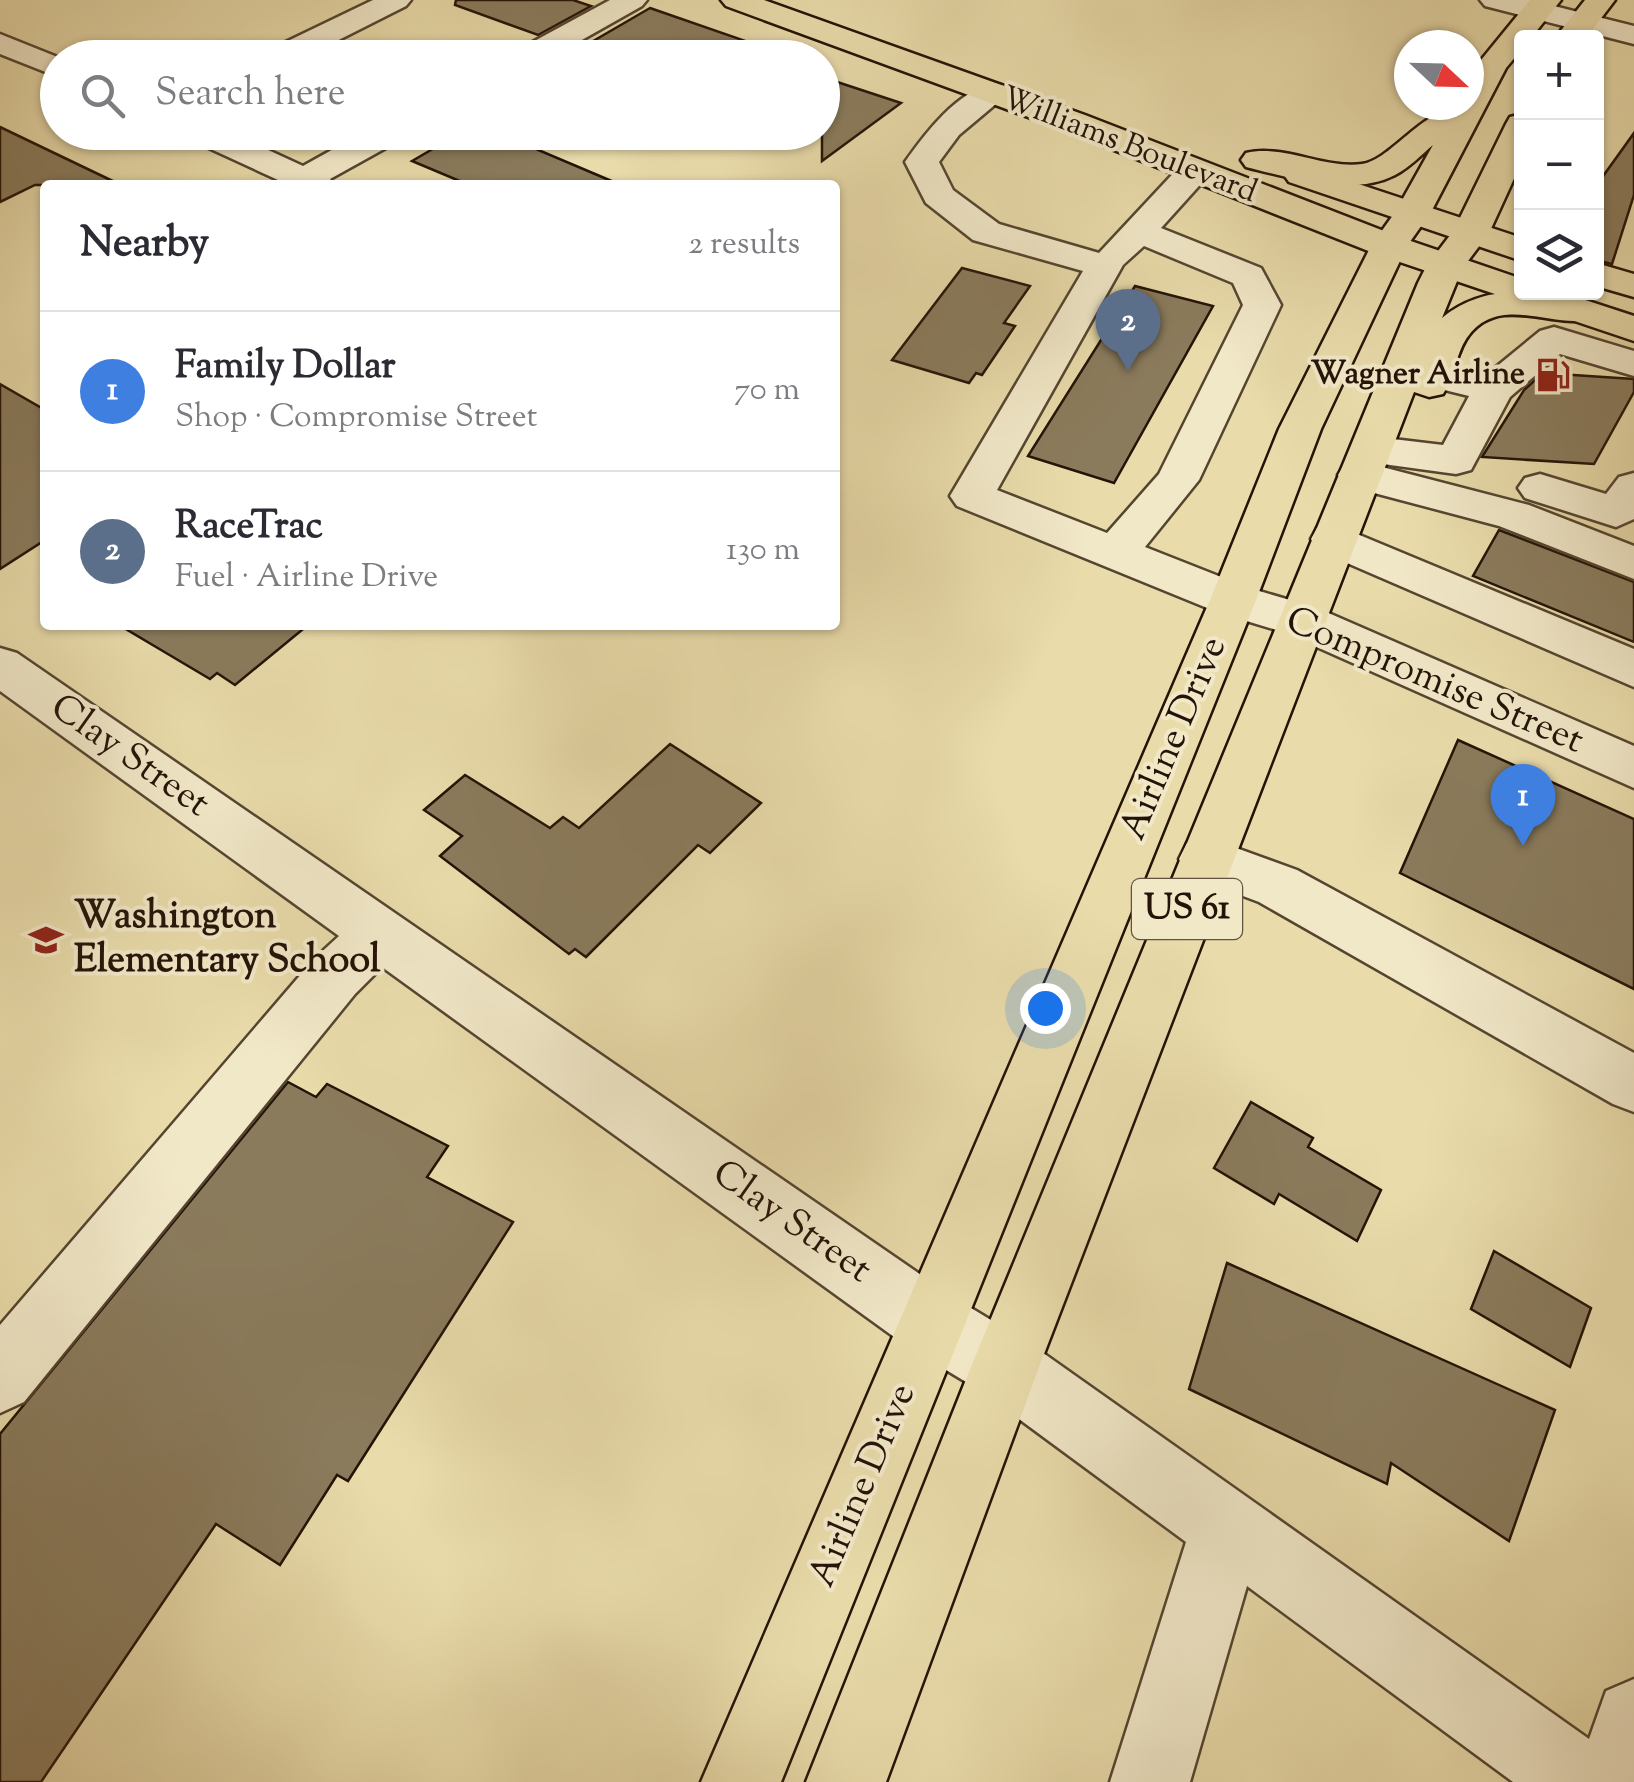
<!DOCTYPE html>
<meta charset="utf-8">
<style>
body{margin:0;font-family:"Sorts Mill Goudy",serif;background:#f7f7f7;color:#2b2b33}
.controls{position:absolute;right:30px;top:30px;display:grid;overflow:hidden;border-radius:10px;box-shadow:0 2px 8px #0004}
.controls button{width:90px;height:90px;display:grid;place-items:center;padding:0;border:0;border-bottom:2px solid #e1e1e2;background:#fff;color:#2b2b33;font:50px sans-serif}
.compass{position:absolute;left:1394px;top:30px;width:90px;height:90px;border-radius:50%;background:#fff;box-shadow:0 2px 8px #0004;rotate:112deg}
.you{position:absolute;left:1045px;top:1008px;width:35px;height:35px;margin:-25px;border:8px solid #fff;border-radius:50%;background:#1a73e8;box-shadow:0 0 0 15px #1a73e833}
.badge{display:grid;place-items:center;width:65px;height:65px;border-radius:50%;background:#1a73e8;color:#fff;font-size:32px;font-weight:700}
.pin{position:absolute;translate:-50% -82px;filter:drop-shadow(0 2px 5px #0008)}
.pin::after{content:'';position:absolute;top:52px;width:35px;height:30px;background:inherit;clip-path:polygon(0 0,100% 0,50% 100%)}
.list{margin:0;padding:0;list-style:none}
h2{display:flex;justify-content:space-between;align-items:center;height:130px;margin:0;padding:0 40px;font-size:42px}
h2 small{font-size:32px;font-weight:400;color:#7c7c81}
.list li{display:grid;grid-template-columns:65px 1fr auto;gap:30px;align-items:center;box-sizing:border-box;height:160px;padding:0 40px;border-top:2px solid #e1e1e2}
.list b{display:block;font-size:38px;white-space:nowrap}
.list p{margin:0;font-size:32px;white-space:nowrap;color:#7c7c81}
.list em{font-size:32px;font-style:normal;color:#7c7c81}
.icon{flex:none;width:55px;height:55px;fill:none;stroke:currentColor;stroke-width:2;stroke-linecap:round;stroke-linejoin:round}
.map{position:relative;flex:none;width:1634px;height:1782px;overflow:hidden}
.search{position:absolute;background:#fff;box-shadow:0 2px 8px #0004;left:40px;top:40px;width:800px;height:110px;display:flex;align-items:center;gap:25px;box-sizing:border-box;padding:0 35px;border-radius:55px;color:#7c7c81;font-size:38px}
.panel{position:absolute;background:#fff;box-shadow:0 2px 8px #0004;left:40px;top:180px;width:800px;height:450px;border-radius:10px}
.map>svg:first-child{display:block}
</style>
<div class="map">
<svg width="1634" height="1782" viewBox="0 0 1634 1782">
<rect width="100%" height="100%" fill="#e9dbaa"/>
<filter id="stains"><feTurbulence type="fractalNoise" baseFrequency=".002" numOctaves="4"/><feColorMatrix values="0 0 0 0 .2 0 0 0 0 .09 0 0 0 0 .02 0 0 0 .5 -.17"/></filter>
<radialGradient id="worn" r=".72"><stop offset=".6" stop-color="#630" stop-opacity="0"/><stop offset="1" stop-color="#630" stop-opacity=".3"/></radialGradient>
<g fill="#8a7b5c" stroke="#241307" stroke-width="2.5">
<polygon points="456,0 573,0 591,6 538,35 455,5"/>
<polygon points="650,8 774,51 773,58 564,58"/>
<polygon points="822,77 901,103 822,161"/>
<polygon points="0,127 121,185 35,185 0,202"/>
<polygon points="462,132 496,132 621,185 469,185 412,161"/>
<polygon points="1634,133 1634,195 1612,264 1596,260 1596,186"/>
<polygon points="962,268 1030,286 1004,323 1015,326 982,375 976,373 969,383 892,360"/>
<polygon points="1135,286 1213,306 1114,483 1028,456"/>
<polygon points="1543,373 1634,379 1634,392 1594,464 1482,457 1524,390"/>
<polygon points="0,384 45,410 45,540 0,569"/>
<polygon points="1499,530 1634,582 1634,642 1473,576"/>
<polygon points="119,625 308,625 235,685 217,673 210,679"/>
<polygon points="1458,740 1634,819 1634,989 1400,873"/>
<polygon points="670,744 761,803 710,853 698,845 586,957 575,949 569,954 440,856 462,836 424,810 465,775 550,828 563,817 579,828"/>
<polygon points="288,1082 316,1097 327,1084 448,1146 427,1177 513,1222 348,1481 337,1475 280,1565 216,1524 41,1782 0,1782 0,1434"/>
<polygon points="1251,1102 1313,1138 1308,1147 1381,1190 1357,1241 1279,1194 1274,1204 1214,1168"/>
<polygon points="1494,1251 1591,1308 1570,1367 1471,1309"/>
<polygon points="1227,1263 1555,1410 1509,1541 1391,1463 1387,1484 1189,1389"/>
</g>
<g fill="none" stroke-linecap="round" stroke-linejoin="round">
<g stroke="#554530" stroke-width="5">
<g id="minor">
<polygon points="373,0 411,0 406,6 303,58 263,58 267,51"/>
<polygon points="610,0 647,0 642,6 550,58 512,58 516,51"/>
<polygon points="1480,0 1530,0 1634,26 1634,44 1485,6"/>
<polygon points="0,34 60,58 58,77 0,54"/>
<path d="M993 83 1004 86 1009 93 959 135 939 162 953 190 999 224 1099 253 1183 163H1207L1212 170 1207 177 1161 228 1261 268 1281 305 1199 480 1145 547 1249 588 1317 608 1634 746V788L1283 632 1217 612 957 506 950 496 1083 271 973 240 926 203 905 162C926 132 956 93 993 83ZM1144 246 1233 283 1243 305 1159 474 1107 533 997 490 1123 265Z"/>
<polygon points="185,132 229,132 303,166 364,132 406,132 402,139 330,179 334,185 289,185 189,139"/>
<polygon points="1554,327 1634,351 1634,376 1560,354 1510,397 1471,470 1456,474 1361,461 1355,451 1361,441 1376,437 1443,445 1469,396 1420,384 1414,375 1420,366 1434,363 1485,376 1540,331"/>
<polygon points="1359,461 1529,505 1634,546 1634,579 1499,526 1344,485 1338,475 1344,465"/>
<polygon points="1634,473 1634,519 1616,527 1525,498 1518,488 1525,478 1540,474 1606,494 1619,477"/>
<polygon points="1333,524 1634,649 1634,687 1317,550 1311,539 1317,528"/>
<polygon points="0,648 17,653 956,1299 1029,1343 1589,1739 1606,1691 1634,1679 1634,1782 1513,1782 1247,1586 1190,1782 1110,1782 1186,1542 981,1391 908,1347 382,967 355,994 24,1402 0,1413 0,1325 315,958 339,936 0,691"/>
<polygon points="1206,837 1297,870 1634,1053 1634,1112 1613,1104 1259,902 1187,875 1179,859 1187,843"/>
</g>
</g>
<g stroke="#241307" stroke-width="5">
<g id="major">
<polygon points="721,0 764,0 1085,115 1402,238 1522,279 1522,292 1561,292 1634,316 1634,341 1376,254 1061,129 726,6"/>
<polygon points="1301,165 1522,238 1522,261 1289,182 1284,175 1289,168"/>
<polygon points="1596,263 1634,274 1634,297 1596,286"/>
</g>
</g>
<g stroke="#241307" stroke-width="5">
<g id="highway">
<path d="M1530 0H1561L1531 38H1522V49L1506 68 1431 212 1407 246 1321 429 1256 600 781 1782H701L1210 600 1279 429 1371 246 1396 211 1433 145C1421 155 1409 168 1395 175 1353 197 1290 178 1246 167L1241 160 1246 153C1283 144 1324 169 1362 164 1392 160 1424 105 1469 105V79L1477 65Z"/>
<polygon points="1585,0 1615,0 1586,38 1555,38"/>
<path d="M1522 114V161L1489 233 1462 269 1442 318C1485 282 1541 290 1591 303L1597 311 1591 319C1552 329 1501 294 1469 335 1456 351 1455 376 1443 394L1429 397 1414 392 1039 1367 886 1782H806L971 1367 1418 283 1426 267 1454 230 1506 124 1510 117Z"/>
</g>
</g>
<use href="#minor" fill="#f1e8c8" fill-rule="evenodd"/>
<use href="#major" fill="#e9dbaa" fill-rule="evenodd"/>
<use href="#highway" fill="#e9dbaa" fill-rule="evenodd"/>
</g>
<defs>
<g id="fuel-bare" transform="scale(2.7)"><path d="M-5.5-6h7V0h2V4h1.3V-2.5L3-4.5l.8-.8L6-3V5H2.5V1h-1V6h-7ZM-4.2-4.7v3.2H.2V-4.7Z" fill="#8f2418" stroke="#f1e8c8" stroke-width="2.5" paint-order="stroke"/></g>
<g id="school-bare" transform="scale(2.7)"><path d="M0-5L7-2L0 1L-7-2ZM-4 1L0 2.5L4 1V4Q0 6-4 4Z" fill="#8f2418" stroke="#f1e8c8" stroke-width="2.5" paint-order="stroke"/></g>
</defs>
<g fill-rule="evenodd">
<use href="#fuel-bare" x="1553" y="375"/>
<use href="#school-bare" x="46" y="940"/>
</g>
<g text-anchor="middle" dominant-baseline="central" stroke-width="8" stroke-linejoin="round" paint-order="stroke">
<g font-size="32" fill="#241307" stroke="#f1e8c8">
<text transform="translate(1129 146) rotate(21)">Williams Boulevard</text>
</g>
<g font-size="32" font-weight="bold" fill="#241307" stroke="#f1e8c8" text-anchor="end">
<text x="1525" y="375">Wagner Airline</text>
</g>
<rect fill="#f1e8c8" stroke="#625341" stroke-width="2.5" x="1132" y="879" width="110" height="60" rx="8"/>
<g font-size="35" font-weight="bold" fill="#241307">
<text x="1187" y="909">US 61</text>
</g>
<g font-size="38" fill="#241307" stroke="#f1e8c8">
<text transform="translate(1434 682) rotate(23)">Compromise Street</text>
<text transform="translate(1175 739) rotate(-67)">Airline Drive</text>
<text transform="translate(129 757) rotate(35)">Clay Street</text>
<text transform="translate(791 1223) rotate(35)">Clay Street</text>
<text transform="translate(864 1486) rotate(-67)">Airline Drive</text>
</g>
<g font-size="38" font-weight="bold" fill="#241307" stroke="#f1e8c8" text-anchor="start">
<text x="74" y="918">Washington<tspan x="74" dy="44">Elementary School</tspan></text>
</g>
</g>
<rect width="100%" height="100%" filter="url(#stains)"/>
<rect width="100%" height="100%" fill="url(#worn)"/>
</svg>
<div class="controls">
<button>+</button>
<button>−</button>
<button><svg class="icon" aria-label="layers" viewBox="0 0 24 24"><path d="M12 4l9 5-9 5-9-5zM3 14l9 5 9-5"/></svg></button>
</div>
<svg class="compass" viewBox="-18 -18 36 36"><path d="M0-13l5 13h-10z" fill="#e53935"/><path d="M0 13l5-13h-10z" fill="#7c7c81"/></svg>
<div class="you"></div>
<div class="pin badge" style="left:1523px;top:846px;background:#3f7fe0">1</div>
<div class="pin badge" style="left:1128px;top:371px;background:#5c6f8a">2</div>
<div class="search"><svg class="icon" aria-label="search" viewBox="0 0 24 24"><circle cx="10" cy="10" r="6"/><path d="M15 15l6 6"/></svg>Search here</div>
<section class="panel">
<h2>Nearby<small>2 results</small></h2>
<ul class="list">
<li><span class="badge" style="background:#3f7fe0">1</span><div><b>Family Dollar</b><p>Shop · Compromise Street</p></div><em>70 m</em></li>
<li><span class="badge" style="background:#5c6f8a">2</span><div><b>RaceTrac</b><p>Fuel · Airline Drive</p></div><em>130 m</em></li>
</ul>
</section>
</div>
